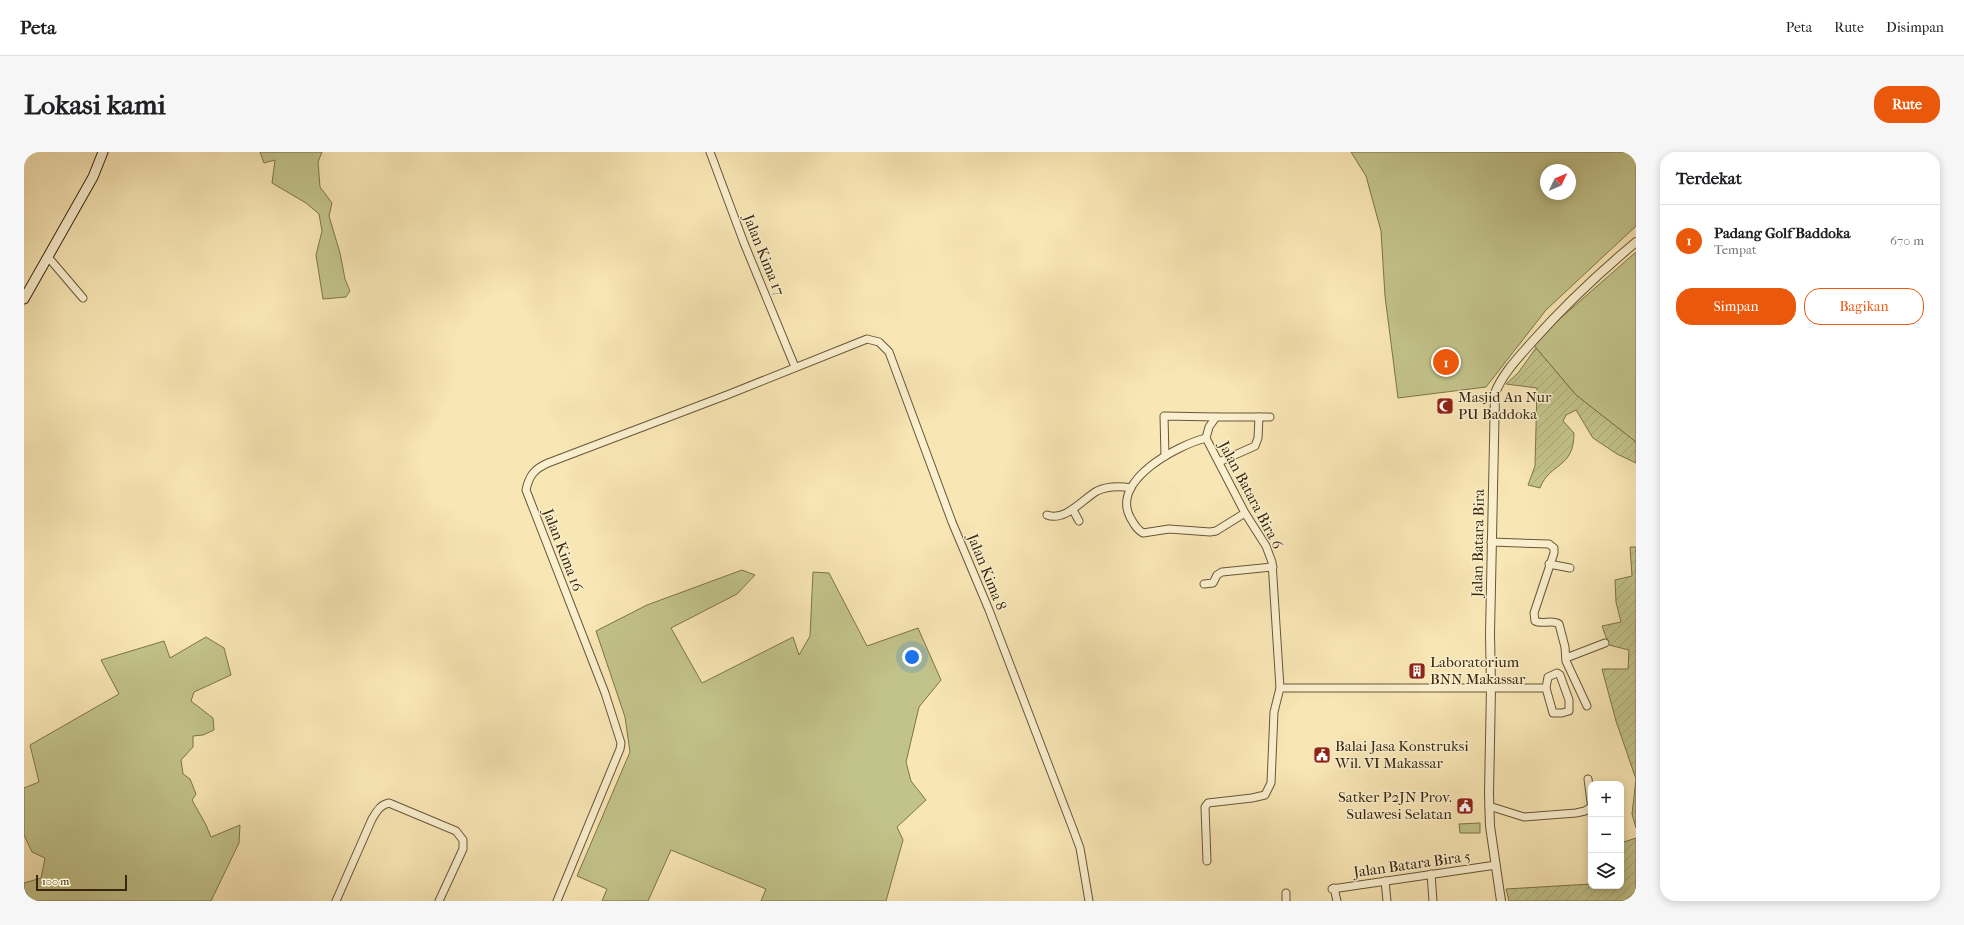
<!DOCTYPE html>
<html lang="id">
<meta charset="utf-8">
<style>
body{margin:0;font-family:"IM FELL French Canon",serif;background:#f6f6f6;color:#202124}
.controls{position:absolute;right:12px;bottom:12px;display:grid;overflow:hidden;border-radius:8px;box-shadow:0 2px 10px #0003}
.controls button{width:36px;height:36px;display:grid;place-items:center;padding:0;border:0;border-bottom:1px solid #e0e0e0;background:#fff;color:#202124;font:20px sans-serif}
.compass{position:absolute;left:1516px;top:12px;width:36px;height:36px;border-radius:50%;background:#fff;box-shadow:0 2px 10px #0003;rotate:46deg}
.scale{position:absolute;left:12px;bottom:10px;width:91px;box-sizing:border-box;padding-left:4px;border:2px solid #38260e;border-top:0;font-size:11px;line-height:14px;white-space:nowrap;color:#38260e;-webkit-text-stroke:3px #faefce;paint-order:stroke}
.you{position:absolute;left:888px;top:505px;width:14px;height:14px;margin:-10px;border:3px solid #fff;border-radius:50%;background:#1a73e8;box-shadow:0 0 0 6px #1a73e833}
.badge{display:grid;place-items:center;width:26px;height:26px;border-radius:50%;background:#ea580c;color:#fff;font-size:13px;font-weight:700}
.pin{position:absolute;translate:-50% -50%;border:2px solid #fff;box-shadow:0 1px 4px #0006}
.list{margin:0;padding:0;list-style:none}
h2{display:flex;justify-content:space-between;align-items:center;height:52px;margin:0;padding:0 16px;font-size:17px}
h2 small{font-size:13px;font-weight:400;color:#757577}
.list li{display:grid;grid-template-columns:26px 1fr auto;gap:12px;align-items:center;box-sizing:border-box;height:72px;padding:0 16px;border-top:1px solid #e0e0e0}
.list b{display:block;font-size:15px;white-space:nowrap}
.list p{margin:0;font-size:13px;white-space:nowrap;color:#757577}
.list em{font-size:13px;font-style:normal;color:#757577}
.actions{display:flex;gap:8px;padding:12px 16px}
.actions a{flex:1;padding:9px 0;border:1px solid #ea580c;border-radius:16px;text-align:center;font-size:14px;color:#ea580c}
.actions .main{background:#ea580c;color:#fff}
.icon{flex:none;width:22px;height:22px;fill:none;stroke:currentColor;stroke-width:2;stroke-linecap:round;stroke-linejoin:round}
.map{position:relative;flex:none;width:1612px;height:749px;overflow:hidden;border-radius:16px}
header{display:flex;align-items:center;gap:24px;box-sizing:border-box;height:56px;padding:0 20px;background:#fff;border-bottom:1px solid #e0e0e0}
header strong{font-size:19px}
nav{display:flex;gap:22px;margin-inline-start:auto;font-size:14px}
.intro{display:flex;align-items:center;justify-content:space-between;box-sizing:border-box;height:96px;padding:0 24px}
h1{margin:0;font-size:28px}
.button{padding:10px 18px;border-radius:16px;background:#ea580c;color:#fff;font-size:14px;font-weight:700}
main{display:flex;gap:24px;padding:0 24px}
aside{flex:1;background:#fff;border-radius:16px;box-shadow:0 2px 10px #0003}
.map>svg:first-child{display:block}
</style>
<header>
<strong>Peta</strong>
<nav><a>Peta</a><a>Rute</a><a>Disimpan</a></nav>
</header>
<div class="intro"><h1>Lokasi kami</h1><a class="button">Rute</a></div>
<main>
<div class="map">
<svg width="1612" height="749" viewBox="0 0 1612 749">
<defs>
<pattern id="garden-furrows" width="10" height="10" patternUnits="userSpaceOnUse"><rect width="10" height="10" fill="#c2c38a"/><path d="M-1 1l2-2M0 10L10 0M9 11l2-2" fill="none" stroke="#a7a776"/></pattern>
</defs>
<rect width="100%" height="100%" fill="#f8e6b4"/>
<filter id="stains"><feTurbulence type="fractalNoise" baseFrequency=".005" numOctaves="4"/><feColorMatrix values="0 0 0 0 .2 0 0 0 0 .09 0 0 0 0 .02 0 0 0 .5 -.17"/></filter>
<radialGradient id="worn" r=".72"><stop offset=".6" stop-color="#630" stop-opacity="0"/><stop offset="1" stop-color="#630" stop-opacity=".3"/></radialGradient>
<g fill="#c2c38a" stroke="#7d744c" fill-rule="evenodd">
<polygon points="236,0 298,0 294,10 296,35 308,51 305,64 316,101 321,127 326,139 322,145 299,147 292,103 298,79 295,62 282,51 248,31 251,8 240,11"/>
<path d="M1327 0H1612V74L1522 158 1462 235 1374 246 1361 144 1357 79 1342 24ZM1522 18H1546V42H1522Z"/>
<polygon points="1612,100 1612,290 1552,243 1508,191"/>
<polygon points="718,418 731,423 713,442 647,476 678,531 769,485 775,503 786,484 789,420 805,421 843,494 894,476 917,528 895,555 882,610 887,629 902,648 873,675 879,688 862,749 737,749 742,737 647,698 624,749 578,749 583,737 553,724 606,600 601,565 572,479 623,453"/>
<polygon points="182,485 200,496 207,523 170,540 167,549 189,566 190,578 179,583 169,584 169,595 157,608 159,622 166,627 172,642 168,648 182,673 187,685 216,673 215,691 187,749 7,749 0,737 0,731 17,726 21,706 8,700 0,683 0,636 15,630 6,593 95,542 77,508 140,489 146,506"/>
<polygon points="1456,671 1456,681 1436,681 1435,672"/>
</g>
<g fill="url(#garden-furrows)" stroke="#7d744c">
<path d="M1512 196 1552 243 1612 290V311L1593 302 1569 286 1552 258 1542 263 1539 269 1550 281C1550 317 1526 310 1516 336L1504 333 1511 314 1513 236 1482 232 1494 221Z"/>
<polygon points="1606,395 1612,395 1612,676 1608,662 1612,627 1592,569 1578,517 1604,517 1605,498 1585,493 1578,474 1597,470 1592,450 1591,428 1608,424"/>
<polygon points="1612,686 1612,749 1485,749 1482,737 1567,732 1567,734 1597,734 1597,691"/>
</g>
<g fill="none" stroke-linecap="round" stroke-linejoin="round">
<g stroke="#685638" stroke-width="9">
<g id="minor">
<polyline points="686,0 720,91 771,215"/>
<polyline points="24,105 59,146"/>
<polyline points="1182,286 1221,361 1242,394 1248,410 1256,536 1522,536 1524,525 1533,521 1536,523 1545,548 1545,559 1538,561 1529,561 1522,536"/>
<path d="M1182 286C1154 293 1087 328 1106 365 1110 372 1112 377 1119 381L1145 377 1186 380 1192 379 1221 361"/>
<polyline points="1182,286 1185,275 1192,265 1246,265"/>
<polyline points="1141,304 1140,264 1192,265"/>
<polyline points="1195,310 1231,294 1234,286 1235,265"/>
<polyline points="1049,358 1055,369"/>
<path d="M1023 363C1041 370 1059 347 1073 339 1084 334 1095 334 1107 336"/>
<path d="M1467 390 1525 392 1530 396V401L1510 461 1511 469C1518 473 1528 467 1535 472L1541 495 1542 509 1563 554"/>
<polyline points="1525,412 1546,416"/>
<polyline points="1180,432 1189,431 1193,423 1198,420 1249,415"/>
<polyline points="1542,506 1581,491"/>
<polyline points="1564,627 1567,650"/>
<polyline points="1465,654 1500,665 1552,661 1561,659 1567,655"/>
<polyline points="1183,709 1181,655 1184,651 1228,646 1241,643 1247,631 1250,560 1256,536"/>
<polyline points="1407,722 1409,749"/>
<polyline points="1361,729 1363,749"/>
<polyline points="1310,736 1313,749"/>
<polyline points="1308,737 1472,713"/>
<polyline points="1262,741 1262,749"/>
<path d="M312 749 348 667C353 659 356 653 365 651L432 679 439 688V697L415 749"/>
<path d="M533 749 596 597 597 591 581 541 502 338C505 324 510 317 524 311L703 243 843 187 855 190 865 200 928 370 965 458 1049 677 1056 696 1065 749"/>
</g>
</g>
<g stroke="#685638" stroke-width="10">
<path id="tertiary" d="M1477 749 1466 674 1465 642 1467 535 1466 482 1471 241C1479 221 1494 206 1508 190 1540 154 1575 121 1612 90"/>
</g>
<g stroke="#38260e" stroke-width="11">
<polyline id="secondary" points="0,147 69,25 79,0"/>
</g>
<use href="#minor" stroke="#faefce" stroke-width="7"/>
<use href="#tertiary" stroke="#faefce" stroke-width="8"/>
<use href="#secondary" stroke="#faefce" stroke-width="9"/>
</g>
<defs>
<g id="mosque-square" transform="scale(0.9)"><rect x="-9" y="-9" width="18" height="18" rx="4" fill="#8f2418" stroke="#faefce"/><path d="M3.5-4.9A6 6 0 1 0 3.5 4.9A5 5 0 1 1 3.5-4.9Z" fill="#fff"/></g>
<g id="building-square" transform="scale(0.9)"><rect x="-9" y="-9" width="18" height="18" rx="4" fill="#8f2418" stroke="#faefce"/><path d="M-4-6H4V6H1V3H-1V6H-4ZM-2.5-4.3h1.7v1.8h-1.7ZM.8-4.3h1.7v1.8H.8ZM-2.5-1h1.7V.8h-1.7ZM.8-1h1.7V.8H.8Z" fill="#fff"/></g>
<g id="civic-square" transform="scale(0.9)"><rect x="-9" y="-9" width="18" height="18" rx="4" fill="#8f2418" stroke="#faefce"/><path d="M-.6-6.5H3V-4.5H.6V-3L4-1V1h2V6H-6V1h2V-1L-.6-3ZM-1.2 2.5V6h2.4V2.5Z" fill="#fff"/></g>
</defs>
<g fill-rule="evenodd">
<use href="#mosque-square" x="1421" y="254"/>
<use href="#building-square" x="1393" y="519"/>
<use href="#civic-square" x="1298" y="603"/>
<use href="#civic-square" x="1441" y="654"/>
</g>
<g text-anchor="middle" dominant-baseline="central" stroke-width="3" stroke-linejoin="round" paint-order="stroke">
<g font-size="15" fill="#38260e" stroke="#faefce">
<text transform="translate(740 103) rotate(68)">Jalan Kima 17</text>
<text transform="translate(1227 343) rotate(62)">Jalan Batara Bira 6</text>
<text transform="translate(1454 391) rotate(-89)">Jalan Batara Bira</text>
<text transform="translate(539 398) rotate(69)">Jalan Kima 16</text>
<text transform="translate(963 420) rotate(68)">Jalan Kima 8</text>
<text transform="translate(1388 712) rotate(-8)">Jalan Batara Bira 5</text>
</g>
<g font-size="15" fill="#38260e" stroke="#faefce" text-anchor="start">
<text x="1434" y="245">Masjid An Nur<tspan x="1434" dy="17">PU Baddoka</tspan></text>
<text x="1406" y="510">Laboratorium<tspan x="1406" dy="17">BNN Makassar</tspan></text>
<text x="1311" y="594">Balai Jasa Konstruksi<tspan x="1311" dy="17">Wil. VI Makassar</tspan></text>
<text x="1428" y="645" text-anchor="end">Satker P2JN Prov.<tspan x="1428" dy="17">Sulawesi Selatan</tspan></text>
</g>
</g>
<rect width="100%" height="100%" filter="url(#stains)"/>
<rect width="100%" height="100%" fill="url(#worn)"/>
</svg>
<div class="controls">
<button>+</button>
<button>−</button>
<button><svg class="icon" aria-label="layers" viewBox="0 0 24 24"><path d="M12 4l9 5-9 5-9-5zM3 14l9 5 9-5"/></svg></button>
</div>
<svg class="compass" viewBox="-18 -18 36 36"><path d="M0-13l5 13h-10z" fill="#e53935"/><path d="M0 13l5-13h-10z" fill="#757577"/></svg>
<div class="scale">100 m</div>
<div class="you"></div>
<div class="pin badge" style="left:1422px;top:210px">1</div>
</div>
<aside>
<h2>Terdekat<small></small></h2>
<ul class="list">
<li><span class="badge">1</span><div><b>Padang Golf Baddoka</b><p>Tempat</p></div><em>670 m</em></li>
</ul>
<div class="actions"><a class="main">Simpan</a><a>Bagikan</a></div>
</aside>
</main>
